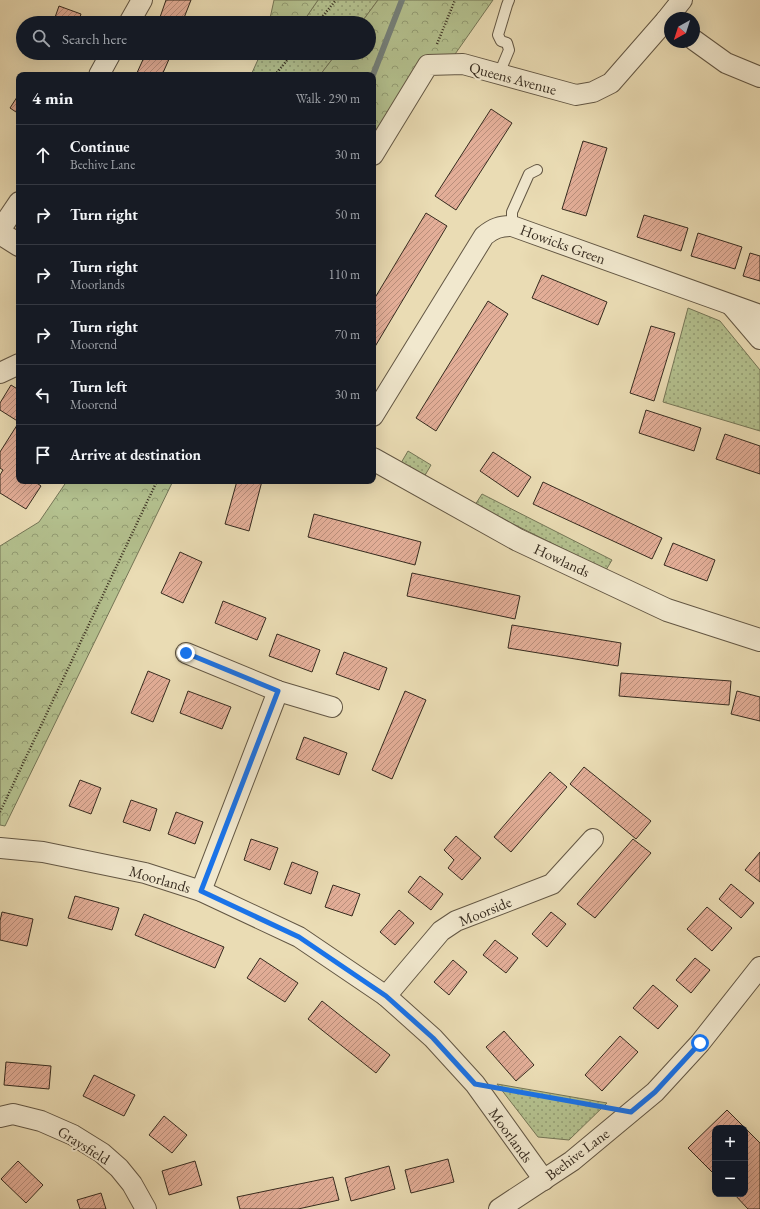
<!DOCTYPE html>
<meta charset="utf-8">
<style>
body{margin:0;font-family:"EB Garamond",serif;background:#242831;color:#f1f3f6}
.controls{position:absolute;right:12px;bottom:12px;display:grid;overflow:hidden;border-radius:8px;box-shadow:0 4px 16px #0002}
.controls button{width:36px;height:36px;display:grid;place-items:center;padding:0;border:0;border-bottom:1px solid #363941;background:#171b24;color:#f1f3f6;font:20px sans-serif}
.compass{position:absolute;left:664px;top:12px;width:36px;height:36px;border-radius:50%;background:#171b24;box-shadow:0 4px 16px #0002;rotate:219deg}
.stop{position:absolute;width:12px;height:12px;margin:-9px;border:3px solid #1a73e8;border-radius:50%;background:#fff}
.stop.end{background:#1a73e8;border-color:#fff;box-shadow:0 1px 4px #0008}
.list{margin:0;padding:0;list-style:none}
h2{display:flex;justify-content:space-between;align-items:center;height:52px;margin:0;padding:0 16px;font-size:17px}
h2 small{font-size:13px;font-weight:400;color:#9ea1a6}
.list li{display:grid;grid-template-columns:26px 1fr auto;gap:12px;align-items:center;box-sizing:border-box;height:60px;padding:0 16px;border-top:1px solid #363941}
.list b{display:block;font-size:15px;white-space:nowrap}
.list p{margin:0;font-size:13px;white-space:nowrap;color:#9ea1a6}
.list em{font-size:13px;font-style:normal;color:#9ea1a6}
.icon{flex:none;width:22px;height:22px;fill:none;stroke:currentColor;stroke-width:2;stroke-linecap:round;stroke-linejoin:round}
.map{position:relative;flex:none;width:760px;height:1209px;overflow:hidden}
.search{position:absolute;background:#171b24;box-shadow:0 4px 16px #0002;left:16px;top:16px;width:360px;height:44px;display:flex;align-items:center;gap:10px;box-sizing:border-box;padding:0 14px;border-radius:22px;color:#9ea1a6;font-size:15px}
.panel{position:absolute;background:#171b24;box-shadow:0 4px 16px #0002;left:16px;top:72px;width:360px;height:412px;border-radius:8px}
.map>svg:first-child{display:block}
</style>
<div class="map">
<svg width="760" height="1209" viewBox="0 0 760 1209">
<defs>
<pattern id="grass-dots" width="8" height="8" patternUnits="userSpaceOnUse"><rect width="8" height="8" fill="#b4c18f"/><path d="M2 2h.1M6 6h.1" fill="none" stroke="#939d74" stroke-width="1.8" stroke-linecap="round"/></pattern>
<pattern id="forest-crowns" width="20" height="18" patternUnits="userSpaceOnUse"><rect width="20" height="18" fill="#b4c18f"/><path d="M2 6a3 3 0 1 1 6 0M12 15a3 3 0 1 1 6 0" fill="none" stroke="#939d74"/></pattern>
<pattern id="building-hatch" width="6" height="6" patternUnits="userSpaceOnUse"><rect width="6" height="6" fill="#e3ae98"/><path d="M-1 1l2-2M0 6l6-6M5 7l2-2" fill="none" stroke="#b98e7b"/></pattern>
</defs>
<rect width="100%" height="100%" fill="#eadcb4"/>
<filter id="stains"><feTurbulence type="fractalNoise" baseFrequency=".005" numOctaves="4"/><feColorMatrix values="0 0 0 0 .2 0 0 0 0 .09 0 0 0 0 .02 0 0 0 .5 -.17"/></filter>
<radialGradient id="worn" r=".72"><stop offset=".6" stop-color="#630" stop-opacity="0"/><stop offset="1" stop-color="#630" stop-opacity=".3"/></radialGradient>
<g fill="url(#grass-dots)" stroke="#757657">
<polygon points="318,0 378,0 361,23 299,23 305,19"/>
<polygon points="261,53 337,53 320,75 251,75"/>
<polygon points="688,308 720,321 760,370 760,431 663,402"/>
<polygon points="408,451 431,465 424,477 401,463"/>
<polygon points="482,494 612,560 606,570 475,505"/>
<polygon points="497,1084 607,1103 569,1140 538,1137"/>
</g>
<g fill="url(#forest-crowns)" stroke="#757657">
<polygon points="274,0 318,0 305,19 299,23 269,23"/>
<polygon points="378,0 493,0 453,57 423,59 373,136 373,75 320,75 337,53 369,53 369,23 361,23"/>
<polygon points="67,481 173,481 5,826 0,825 0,546 39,522"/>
</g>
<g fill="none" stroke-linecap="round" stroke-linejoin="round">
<polyline stroke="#74807b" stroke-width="6" points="373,75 402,0"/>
</g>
<g fill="url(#building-hatch)" stroke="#362b1f">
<polygon points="166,0 191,0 182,23 158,23"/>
<polygon points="59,6 81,14 78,23 53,23"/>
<polygon points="146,53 161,53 170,57 162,75 136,75"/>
<polygon points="19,94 19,114 10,108"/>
<polygon points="491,109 512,123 456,210 435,196"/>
<polygon points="583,141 607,148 586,216 562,209"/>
<polygon points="426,213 447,226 373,350 373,301"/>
<polygon points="644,215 688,228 681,251 637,237"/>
<polygon points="698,233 742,247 735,269 691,256"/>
<polygon points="750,253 760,256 760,281 743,276"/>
<polygon points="542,275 607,302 598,325 532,298"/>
<polygon points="488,301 508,314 436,431 416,418"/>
<polygon points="651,326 675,333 654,401 630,393"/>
<polygon points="11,385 19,390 19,422 0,410 0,403"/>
<polygon points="646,410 701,428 694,451 639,433"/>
<polygon points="19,422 19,481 34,481 41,486 26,509 0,493 0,475 3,470 0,468 0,452"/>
<polygon points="725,434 760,446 760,474 716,459"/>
<polygon points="493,452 531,477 518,497 480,471"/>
<polygon points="237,481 262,481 249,531 225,524"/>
<polygon points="543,482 662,538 652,559 533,504"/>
<polygon points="314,514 421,542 415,565 308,537"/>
<polygon points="673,543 715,560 707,581 664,565"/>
<polygon points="180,552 202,562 183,603 161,593"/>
<polygon points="412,573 520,596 515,619 407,596"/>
<polygon points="223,601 266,618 257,640 215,623"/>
<polygon points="512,625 621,643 618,666 508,648"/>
<polygon points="277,634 320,650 312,672 269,656"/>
<polygon points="344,652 387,668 379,690 336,674"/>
<polygon points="148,671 170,680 153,722 131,713"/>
<polygon points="621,673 731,681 729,705 619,696"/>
<polygon points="188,691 231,707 222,729 180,713"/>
<polygon points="405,691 426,700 392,779 372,770"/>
<polygon points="737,691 760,697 760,721 731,714"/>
<polygon points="304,737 347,753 339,775 296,759"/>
<polygon points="584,767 651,821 636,839 570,784"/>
<polygon points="550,772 567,787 511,852 494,837"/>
<polygon points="80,780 101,788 91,814 69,806"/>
<polygon points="131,800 157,809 150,831 123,822"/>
<polygon points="176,812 203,822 195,844 168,834"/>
<polygon points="456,836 481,858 462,880 448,868 454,860 444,850"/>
<polygon points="251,839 278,848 270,870 244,860"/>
<polygon points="633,839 651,853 595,918 577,904"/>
<polygon points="760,852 760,882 745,870"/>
<polygon points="292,862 318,872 311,894 284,884"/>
<polygon points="420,876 443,894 431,910 408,892"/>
<polygon points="731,884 754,903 741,918 719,899"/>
<polygon points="333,885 360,894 352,916 325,907"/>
<polygon points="75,896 119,908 112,930 68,918"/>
<polygon points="707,907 732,928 712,951 687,929"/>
<polygon points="399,910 414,923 395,945 380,932"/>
<polygon points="2,912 33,919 27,946 0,940 0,921"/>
<polygon points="551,912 566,924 547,947 532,934"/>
<polygon points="144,914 224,947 215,968 135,935"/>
<polygon points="495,940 518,958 506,973 483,955"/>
<polygon points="260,958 298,983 285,1002 247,978"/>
<polygon points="695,958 710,970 691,993 676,980"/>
<polygon points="453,960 467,972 449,995 434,982"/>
<polygon points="653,985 678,1006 658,1029 633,1008"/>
<polygon points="322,1001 390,1055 376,1073 308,1019"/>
<polygon points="504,1031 534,1065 516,1081 486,1047"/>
<polygon points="620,1036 638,1052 602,1091 585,1075"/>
<polygon points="6,1062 51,1066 49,1089 4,1085"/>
<polygon points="94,1075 135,1095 124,1116 83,1096"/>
<polygon points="727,1110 760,1143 760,1209 748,1209 734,1194 745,1194 745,1128 715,1128 715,1175 688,1148"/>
<polygon points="164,1116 187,1135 172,1153 149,1135"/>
<polygon points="448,1159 454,1182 411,1193 405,1170"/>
<polygon points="18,1161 43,1185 26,1203 1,1179"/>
<polygon points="195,1161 202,1185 169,1195 162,1171"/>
<polygon points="389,1166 395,1189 351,1201 345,1178"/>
<polygon points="333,1177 339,1200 298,1209 240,1209 237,1197"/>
<polygon points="101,1193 106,1209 80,1209 77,1200"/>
</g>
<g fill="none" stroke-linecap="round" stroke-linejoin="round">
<g stroke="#635744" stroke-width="12">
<g id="service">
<polyline points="499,74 509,50 507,43 501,41 498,35 507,5 509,0"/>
<polyline points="512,226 512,212 529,174 537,170"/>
</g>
</g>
<g stroke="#635744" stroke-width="22">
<g id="minor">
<polyline points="666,20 682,0"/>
<polyline points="129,23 142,0"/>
<polyline points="694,40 726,63 760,77"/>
<polyline points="99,75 111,53"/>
<polyline points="373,155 428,65 463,64 576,95 593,92 611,83 666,20 670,22"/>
<polyline points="0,230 19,202"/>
<polyline points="731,305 760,339"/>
<polyline points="0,373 19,364"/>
<path d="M373 416 484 236C494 228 500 226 512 226L760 315"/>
<polyline points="186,653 278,691 332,707"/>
<polyline points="0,848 43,852 145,873 201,891 299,937 386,996 433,1038 475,1084 544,1180"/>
<polyline points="201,891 278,691"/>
<polyline points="386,996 441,931 456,921 552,884 593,839"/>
<polyline points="0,1117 13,1114 41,1121 73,1135 102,1153 119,1168 132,1184 146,1209"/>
<polyline points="499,1209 572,1161 655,1092 700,1043 760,967"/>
</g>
</g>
<g stroke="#635744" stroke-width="24">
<g id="tertiary">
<polyline points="0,233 19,245"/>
<polyline points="373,459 518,540 667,610 760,640"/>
</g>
</g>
<g stroke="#362b1f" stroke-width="2.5" stroke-dasharray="1 2" stroke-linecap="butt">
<polyline points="317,23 336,0"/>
<polyline points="437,44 455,0"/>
<polyline points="275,75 293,53"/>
<polyline points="0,812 157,481"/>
<polyline points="504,1089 603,1107"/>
</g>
<use href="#service" stroke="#f1e8ce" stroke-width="10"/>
<use href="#minor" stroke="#f1e8ce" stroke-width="20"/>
<use href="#tertiary" stroke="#f1e8ce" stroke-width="22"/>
</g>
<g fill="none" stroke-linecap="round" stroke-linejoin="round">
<polyline stroke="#1a73e8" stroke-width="5" points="186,653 278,691 201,891 299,937 386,996 433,1038 475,1084 631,1112 655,1092 700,1043"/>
</g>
<g text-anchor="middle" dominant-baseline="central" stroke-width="4" stroke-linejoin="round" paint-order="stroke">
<g font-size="15" fill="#362b1f" stroke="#f1e8ce">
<text transform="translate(513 78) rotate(15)">Queens Avenue</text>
<text transform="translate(563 244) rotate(20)">Howicks Green</text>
<text transform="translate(562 560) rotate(25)">Howlands</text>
<text transform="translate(160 879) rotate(16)">Moorlands</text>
<text transform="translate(485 911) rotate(-22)">Moorside</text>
<text transform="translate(511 1135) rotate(54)">Moorlands</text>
<text transform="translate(84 1145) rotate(32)">Graysfield</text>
<text transform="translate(577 1154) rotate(-37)">Beehive Lane</text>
</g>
</g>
<rect width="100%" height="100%" filter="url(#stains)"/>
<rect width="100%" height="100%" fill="url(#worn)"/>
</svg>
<div class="controls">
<button>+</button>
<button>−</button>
</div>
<svg class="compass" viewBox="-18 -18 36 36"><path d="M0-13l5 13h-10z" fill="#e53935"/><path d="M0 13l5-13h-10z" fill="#9ea1a6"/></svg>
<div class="stop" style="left:700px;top:1043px"></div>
<div class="stop end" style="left:186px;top:653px"></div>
<div class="search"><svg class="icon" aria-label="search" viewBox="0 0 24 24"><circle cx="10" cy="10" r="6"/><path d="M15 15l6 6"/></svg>Search here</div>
<section class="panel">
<h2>4 min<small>Walk · 290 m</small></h2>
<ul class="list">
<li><svg class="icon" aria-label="ahead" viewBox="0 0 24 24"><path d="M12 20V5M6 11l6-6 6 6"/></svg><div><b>Continue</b><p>Beehive Lane</p></div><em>30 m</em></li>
<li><svg class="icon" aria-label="right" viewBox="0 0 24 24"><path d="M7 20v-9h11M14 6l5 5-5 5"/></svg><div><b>Turn right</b></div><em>50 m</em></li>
<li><svg class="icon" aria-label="right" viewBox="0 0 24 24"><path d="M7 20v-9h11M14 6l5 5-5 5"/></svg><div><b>Turn right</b><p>Moorlands</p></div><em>110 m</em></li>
<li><svg class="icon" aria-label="right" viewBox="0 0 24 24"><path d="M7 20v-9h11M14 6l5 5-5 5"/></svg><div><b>Turn right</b><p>Moorend</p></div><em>70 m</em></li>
<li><svg class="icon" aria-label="left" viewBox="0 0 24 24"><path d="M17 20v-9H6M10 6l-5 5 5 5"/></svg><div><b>Turn left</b><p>Moorend</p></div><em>30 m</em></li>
<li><svg class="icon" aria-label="arrive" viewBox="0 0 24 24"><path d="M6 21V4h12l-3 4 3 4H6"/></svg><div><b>Arrive at destination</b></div></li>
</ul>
</section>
</div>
